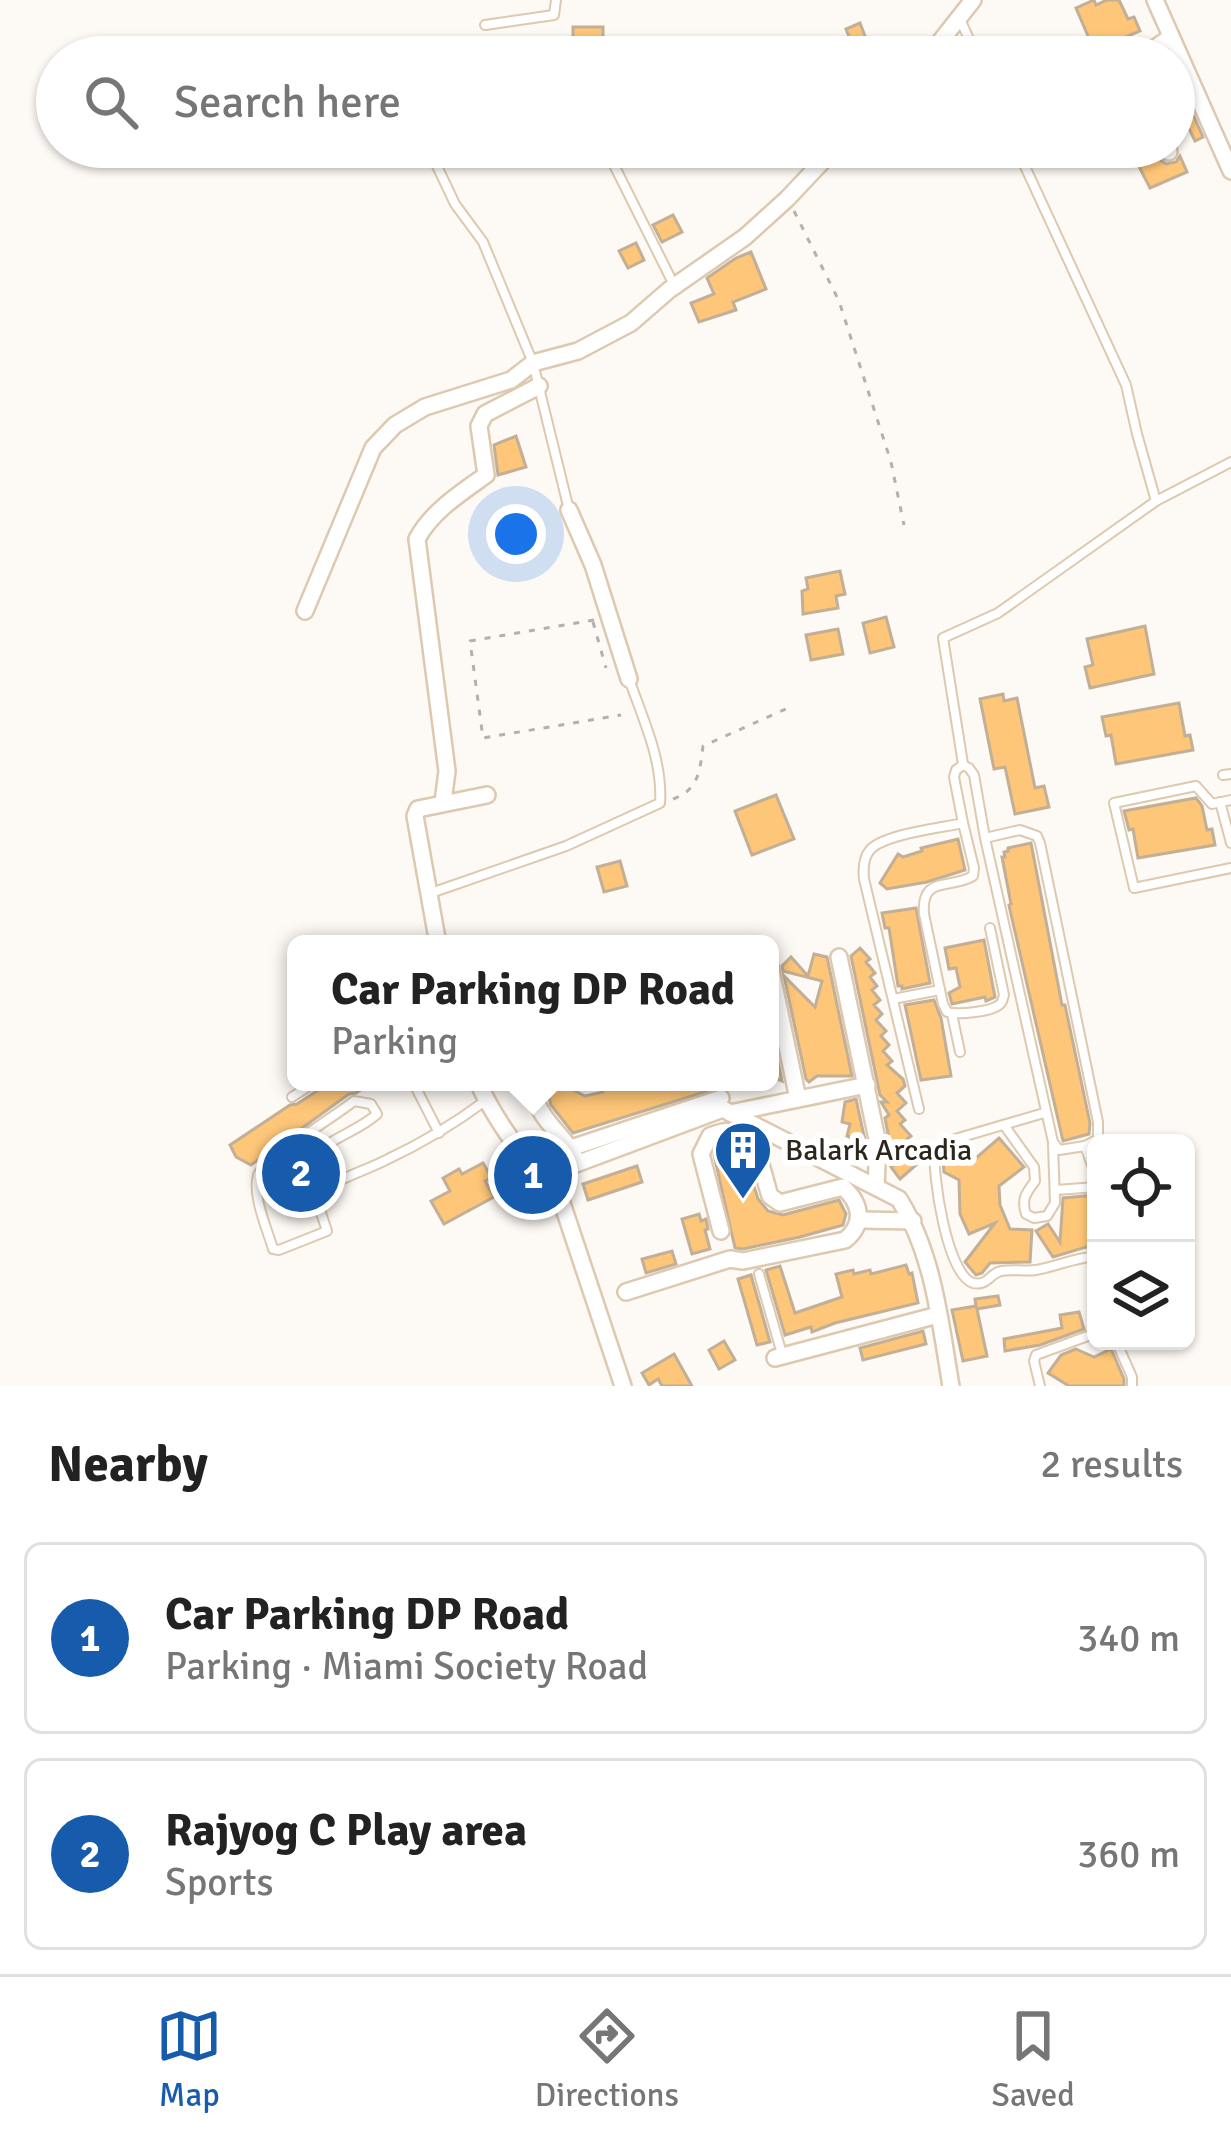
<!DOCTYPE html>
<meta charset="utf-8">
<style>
body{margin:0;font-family:Signika,sans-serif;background:#f2f2f2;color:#222}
.controls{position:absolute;right:36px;bottom:36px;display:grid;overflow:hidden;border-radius:18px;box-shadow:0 3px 9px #0004}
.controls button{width:108px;height:108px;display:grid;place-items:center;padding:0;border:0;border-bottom:3px solid #e0e0e0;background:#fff;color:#222;font:60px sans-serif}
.you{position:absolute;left:516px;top:534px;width:42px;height:42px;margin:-30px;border:9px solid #fff;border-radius:50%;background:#1a73e8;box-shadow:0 0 0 18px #1a73e833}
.badge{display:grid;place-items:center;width:78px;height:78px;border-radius:50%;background:#175cac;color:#fff;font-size:39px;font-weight:700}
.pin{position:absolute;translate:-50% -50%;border:6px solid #fff;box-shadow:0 3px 12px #0006}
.popup{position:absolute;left:287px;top:935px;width:492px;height:156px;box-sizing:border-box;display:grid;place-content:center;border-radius:18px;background:#fff;filter:drop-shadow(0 3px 9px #0005);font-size:39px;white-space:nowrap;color:#767676}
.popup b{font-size:45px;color:#222}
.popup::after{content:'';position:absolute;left:50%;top:100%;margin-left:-24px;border:24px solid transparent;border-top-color:#fff}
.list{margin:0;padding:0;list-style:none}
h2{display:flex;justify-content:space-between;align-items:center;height:156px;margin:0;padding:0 48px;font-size:51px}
h2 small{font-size:39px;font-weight:400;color:#767676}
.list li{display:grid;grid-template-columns:78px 1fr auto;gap:36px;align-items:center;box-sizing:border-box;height:192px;margin:0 24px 24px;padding:0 24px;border:3px solid #e0e0e0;border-radius:18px}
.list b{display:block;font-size:45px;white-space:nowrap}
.list p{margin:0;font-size:39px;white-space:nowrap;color:#767676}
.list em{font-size:39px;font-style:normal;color:#767676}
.icon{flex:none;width:66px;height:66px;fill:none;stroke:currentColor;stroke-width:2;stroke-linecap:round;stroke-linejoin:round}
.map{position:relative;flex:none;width:1231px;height:1386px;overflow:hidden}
.search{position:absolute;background:#fff;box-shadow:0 3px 9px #0004;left:36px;right:36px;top:36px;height:132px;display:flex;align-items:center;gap:30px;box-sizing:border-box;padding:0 42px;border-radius:66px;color:#767676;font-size:45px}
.sheet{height:588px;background:#fff}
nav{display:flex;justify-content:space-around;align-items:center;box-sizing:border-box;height:168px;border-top:3px solid #e0e0e0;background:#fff;font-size:33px;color:#767676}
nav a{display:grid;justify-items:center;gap:6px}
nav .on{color:#175cac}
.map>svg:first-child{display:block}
</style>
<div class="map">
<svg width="1231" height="1386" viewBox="0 0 1231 1386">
<rect width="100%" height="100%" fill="#fdf9f4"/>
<g fill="#fec678" stroke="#c2af96" stroke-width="3">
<polygon points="1094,0 1096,5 1107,0 1119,0 1128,19 1134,17 1140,31 1116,41 1123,57 1097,57 1076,8"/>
<polygon points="860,23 873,57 857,57 846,29"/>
<polygon points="573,27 603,27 603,46 573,45"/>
<polygon points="1174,72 1203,137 1195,141 1174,98"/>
<polygon points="1129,147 1145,147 1148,156 1157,152 1159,159 1166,164 1176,162 1180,156 1187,172 1150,188"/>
<polygon points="673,215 682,232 662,242 653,225"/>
<polygon points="636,243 644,260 628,268 619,251"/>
<polygon points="751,252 766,289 733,302 736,310 699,322 691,303 714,294 707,278 736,258"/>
<polygon points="516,436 526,467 498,475 494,445"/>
<polygon points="840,571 845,594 836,596 838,608 803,614 802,591 808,589 806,578"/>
<polygon points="886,617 894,647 870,653 863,623"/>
<polygon points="1145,626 1154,674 1090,688 1085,667 1093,665 1087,639"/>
<polygon points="838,629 843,654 811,660 806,635"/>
<polygon points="1003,694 1004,701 1017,698 1035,788 1044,786 1049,807 1015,814 1005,767 994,769 980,699"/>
<polygon points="1179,703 1185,736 1190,735 1193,750 1116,764 1111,735 1106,736 1102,717"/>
<polygon points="776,795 794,839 752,855 735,811"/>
<polygon points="1196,798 1202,806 1207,830 1212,829 1215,845 1138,858 1133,829 1129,830 1124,811"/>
<polygon points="958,839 965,870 927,882 887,889 880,883 898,854 903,857 922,851 921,848"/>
<polygon points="1031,843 1062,1005 1065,1005 1090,1123 1089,1134 1063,1141 1010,910 1009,905 1011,904 1002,857 1005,857 1004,852 1008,851 1008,848"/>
<polygon points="620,861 627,886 604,892 597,867"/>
<polygon points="916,908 930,983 902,989 902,986 898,986 889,928 885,928 882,913"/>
<polygon points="984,940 995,997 986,1001 985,997 952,1004 949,993 960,987 956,968 949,969 945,948"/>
<polygon points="860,948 870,959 866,962 875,973 870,977 877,986 872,990 880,1000 874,1005 882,1014 876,1020 886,1031 881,1036 889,1045 883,1051 892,1061 887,1065 903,1079 905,1086 897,1093 906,1103 897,1111 905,1120 900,1124 911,1136 906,1140 915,1150 908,1156 916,1165 900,1179 891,1167 898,1162 890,1153 895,1149 890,1144 885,1118 889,1115 881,1102 887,1102 880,1095 851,956"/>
<polygon points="814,954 827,957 852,1076 817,1076 809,1082 806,1079 784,976 815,1007 822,981 783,971 782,966 791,957 808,976"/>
<polygon points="934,1000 941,1018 951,1076 921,1080 905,1005"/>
<polygon points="770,1024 782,1081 770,1076"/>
<polygon points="324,1082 373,1082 356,1093 349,1094 251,1165 236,1157 230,1145 290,1105 297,1104 320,1089"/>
<polygon points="545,1082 572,1082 575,1091 585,1096 603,1092 606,1083 610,1082 723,1082 724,1086 573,1133 551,1105"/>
<polygon points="856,1099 866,1145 865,1155 849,1151 852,1138 847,1136 850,1124 842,1122 845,1102"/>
<polygon points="999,1138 1024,1167 999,1186 1000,1205 1010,1229 1032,1230 1030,1262 990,1263 982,1273 976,1275 965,1262 995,1223 969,1234 960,1214 959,1180 944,1172 943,1162 949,1152 956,1148 975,1159"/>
<polygon points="727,1144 734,1144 743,1152 758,1199 768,1211 783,1215 839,1200 846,1214 843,1225 800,1237 743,1249 735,1248 714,1155 718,1146"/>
<polygon points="483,1163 492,1178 485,1181 494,1197 444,1224 431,1201 450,1191 443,1178 459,1169 462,1174"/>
<polygon points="637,1166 642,1182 588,1200 583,1184"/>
<polygon points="1096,1195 1096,1251 1086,1247 1053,1257 1036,1231 1048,1224 1060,1242 1063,1198"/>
<polygon points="699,1214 701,1221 706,1219 708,1229 705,1230 710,1249 692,1254 682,1219"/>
<polygon points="672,1251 676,1264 646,1273 642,1259"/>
<polygon points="906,1265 909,1274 912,1273 918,1303 835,1323 812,1332 811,1327 785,1335 766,1270 780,1266 795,1313 842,1297 836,1274 853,1270 854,1274 870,1270 871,1274"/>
<polygon points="751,1275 770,1342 757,1345 738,1279"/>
<polygon points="998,1296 1000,1305 977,1309 987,1356 963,1361 952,1310 976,1306 975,1299"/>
<polygon points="1079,1312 1084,1329 1040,1345 1005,1351 1004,1339 1062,1328 1060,1315"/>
<polygon points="923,1331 926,1344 863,1360 860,1348"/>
<polygon points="724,1341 735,1360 719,1369 709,1350"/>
<polygon points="1076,1349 1094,1357 1111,1349 1124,1379 1124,1386 1069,1386 1048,1373 1061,1355"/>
<polygon points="674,1354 692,1386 662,1386 658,1379 649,1385 642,1373"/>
</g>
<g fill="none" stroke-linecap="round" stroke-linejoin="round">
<g stroke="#ddc9af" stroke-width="12">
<g id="service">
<polyline points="960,19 977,57"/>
<polyline points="485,25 554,15 556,0"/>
<polyline points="428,147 455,204 483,242 533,363 569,510"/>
<polyline points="605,147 674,285"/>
<polyline points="1016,147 1126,385 1137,434 1156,501"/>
<polyline points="963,764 943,638 998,613 1156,501 1231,462"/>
<polyline points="1223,775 1231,774"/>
<polyline points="1231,800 1212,804 1196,786 1114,803 1134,888 1231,868"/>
<polyline points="1220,802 1231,843"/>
<polyline points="963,823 954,777 956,770 963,765 969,768 974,775 985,838 1020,830 1037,836 1040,843 1098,1122 1098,1139 1085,1146"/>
<polyline points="985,838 1053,1142 1059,1150 1085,1146 1096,1176"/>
<path d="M431 893 566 846 660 803C663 761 643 719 629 679"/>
<polyline points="893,999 940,990"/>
<polyline points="952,1014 960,1052"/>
<polyline points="413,1082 439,1133"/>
<polyline points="292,1097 315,1082"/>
<path d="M919 1109 864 879C863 869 863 858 870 850 884 834 941 828 963 823L974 868 973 876C949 890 921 875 924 914L943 1004 947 1012C958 1015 994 1012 1001 1003 1003 1001 1003 997 1004 995L990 928"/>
<path d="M1044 1113 955 1139 935 1150C932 1174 947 1275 973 1283 986 1286 989 1276 998 1272 1007 1268 1025 1272 1036 1270 1054 1267 1075 1258 1091 1257L1096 1267"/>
<path d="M1004 1125 1034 1167 1035 1181C1026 1193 1021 1199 1026 1214L1034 1218 1047 1216 1055 1203 1053 1144"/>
<path d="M339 1180 327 1157V1145C343 1134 363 1127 377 1114L371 1104 354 1101C337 1115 262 1161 258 1175 252 1196 267 1228 273 1249L279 1250 327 1231 320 1210V1192C341 1177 365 1171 388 1159 422 1143 454 1124 485 1101"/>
<polyline points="1056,1190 1096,1187"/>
<polyline points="759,1274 782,1354"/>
<polyline points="1116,1341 1132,1377 1132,1386"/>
<polyline points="1040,1386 1034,1361 1036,1355 1096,1333"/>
</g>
</g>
<g stroke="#ddc9af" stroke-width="20">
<g id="minor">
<polyline points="1155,0 1231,171"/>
<polyline points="928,57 973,0"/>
<polyline points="1142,57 1171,37"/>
<polyline points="1168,147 1169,152"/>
<polyline points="569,510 593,565 629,679"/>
<polyline points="305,611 373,448 395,425 425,407 511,380 533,363 578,351 631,323 669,290 745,237 787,199 836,147"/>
<path d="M443 802 447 771 417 539C432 511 461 493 486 475L479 426 485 414 539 386"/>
<polyline points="438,944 415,816 418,809 487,795"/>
<polyline points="839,957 878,1144 876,1187"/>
<polyline points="770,966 798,1099"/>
<path d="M478 1082C488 1105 514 1149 534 1164 539 1169 546 1170 552 1173L723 1109 899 1199C934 1255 940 1322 951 1386"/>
<path d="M533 1082C534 1089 534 1097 537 1103 544 1123 565 1137 574 1155"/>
<polyline points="730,1113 867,1085"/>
<polyline points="571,1148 721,1098"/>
<polyline points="552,1173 623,1386"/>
<polyline points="860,1220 913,1221"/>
<path d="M626 1292 730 1259 743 1261 845 1240C865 1224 861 1203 843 1187L780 1203 770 1196C759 1163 757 1116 710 1136L701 1154 721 1231"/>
<polyline points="775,1358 938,1315"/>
</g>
</g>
<g stroke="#b5b0a9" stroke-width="3" stroke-dasharray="6 9" stroke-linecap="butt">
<polyline points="794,211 839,301 891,462 904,525"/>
<polyline points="594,620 470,641 483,738 621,715"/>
<polyline points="593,622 606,668"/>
<path d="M673 799C699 790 700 770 703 746L788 708"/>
</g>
<use href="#service" stroke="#fff" stroke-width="8"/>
<use href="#minor" stroke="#fff" stroke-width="15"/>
</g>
<defs>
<g id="building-pin" transform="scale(3)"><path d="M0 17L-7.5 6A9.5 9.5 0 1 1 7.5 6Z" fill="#175cac" stroke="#fff"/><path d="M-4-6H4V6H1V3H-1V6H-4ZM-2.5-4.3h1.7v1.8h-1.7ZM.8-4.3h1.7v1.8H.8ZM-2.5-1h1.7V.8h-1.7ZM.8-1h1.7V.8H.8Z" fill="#fff"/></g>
</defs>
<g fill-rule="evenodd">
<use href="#building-pin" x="743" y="1150"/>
</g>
<g text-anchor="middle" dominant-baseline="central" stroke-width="12" stroke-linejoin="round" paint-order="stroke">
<g font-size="30" fill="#2d261c" stroke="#fff" text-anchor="start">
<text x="785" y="1150">Balark Arcadia</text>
</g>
</g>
</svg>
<div class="controls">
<button><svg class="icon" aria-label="locate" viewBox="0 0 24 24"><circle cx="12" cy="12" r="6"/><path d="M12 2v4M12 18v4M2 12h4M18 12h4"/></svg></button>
<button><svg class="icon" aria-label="layers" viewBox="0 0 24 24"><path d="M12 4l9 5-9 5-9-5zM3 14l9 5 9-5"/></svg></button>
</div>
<div class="you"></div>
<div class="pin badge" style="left:533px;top:1175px">1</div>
<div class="popup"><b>Car Parking DP Road</b>Parking</div>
<div class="pin badge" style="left:301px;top:1173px">2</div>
<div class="search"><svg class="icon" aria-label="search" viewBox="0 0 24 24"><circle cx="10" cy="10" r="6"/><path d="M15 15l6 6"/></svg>Search here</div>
</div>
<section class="sheet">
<h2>Nearby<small>2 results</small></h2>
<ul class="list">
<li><span class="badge">1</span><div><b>Car Parking DP Road</b><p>Parking · Miami Society Road</p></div><em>340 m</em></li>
<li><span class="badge">2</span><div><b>Rajyog C Play area</b><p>Sports</p></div><em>360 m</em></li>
</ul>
</section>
<nav>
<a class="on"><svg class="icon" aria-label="map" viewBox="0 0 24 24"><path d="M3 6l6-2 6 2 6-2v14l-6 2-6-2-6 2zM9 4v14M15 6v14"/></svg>Map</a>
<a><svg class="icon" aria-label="directions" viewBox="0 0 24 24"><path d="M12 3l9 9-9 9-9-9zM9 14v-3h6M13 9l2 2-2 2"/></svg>Directions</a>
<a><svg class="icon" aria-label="saved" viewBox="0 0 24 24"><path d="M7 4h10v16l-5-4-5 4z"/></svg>Saved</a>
</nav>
